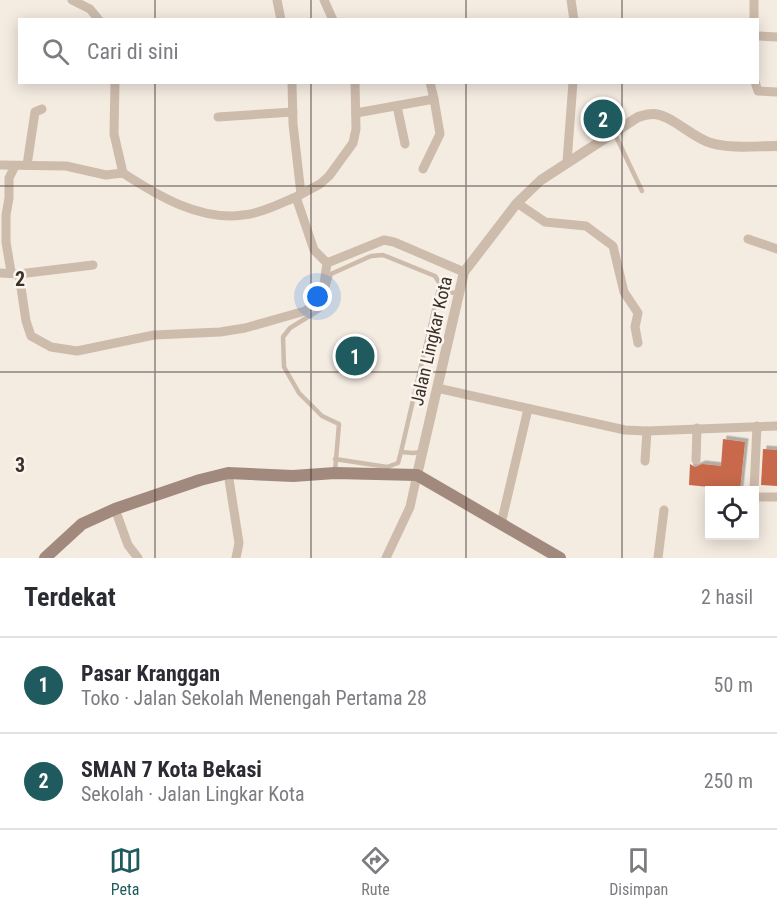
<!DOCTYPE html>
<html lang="id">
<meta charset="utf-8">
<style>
body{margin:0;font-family:"Roboto Condensed",sans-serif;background:#f2f2f3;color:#2b2b33}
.controls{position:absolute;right:18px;bottom:18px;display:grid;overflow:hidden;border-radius:0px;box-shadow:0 3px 15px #0003}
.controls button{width:54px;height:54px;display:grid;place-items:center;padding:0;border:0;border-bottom:2px solid #e1e1e2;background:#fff;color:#2b2b33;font:30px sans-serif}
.you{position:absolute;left:318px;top:297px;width:21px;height:21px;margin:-15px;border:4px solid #fff;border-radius:50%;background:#1a73e8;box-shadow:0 0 0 9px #1a73e833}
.badge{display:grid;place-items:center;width:39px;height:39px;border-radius:50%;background:#1f5a5e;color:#fff;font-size:20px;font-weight:700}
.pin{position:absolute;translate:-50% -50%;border:3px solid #fff;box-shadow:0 2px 6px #0006}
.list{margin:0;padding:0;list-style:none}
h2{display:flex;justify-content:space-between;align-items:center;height:78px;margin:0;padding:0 24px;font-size:26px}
h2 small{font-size:20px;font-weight:400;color:#7c7c81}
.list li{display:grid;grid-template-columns:39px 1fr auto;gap:18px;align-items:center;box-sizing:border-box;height:96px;padding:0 24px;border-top:2px solid #e1e1e2}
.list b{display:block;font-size:22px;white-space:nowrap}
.list p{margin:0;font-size:20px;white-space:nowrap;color:#7c7c81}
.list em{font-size:20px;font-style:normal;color:#7c7c81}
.icon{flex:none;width:33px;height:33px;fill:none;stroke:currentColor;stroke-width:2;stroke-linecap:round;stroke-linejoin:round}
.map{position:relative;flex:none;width:777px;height:558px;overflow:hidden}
.search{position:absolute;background:#fff;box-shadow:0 3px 15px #0003;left:18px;right:18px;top:18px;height:66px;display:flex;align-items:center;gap:15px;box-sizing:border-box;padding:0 21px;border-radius:0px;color:#7c7c81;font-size:22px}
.sheet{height:270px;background:#fff}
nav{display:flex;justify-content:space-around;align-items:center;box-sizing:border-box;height:84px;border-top:2px solid #e1e1e2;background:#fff;font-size:16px;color:#7c7c81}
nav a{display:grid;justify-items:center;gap:3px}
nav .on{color:#1f5a5e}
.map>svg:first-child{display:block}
</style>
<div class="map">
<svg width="777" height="558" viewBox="0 0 777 558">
<defs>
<filter id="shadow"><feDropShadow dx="3.5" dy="-3.5" stdDeviation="0" flood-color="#0004"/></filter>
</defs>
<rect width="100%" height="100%" fill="#f4ebe1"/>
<g fill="#c8694b" filter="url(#shadow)">
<polygon points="723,439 745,442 740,490 689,485 690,464 695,467 702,464 721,466"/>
<polygon points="763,449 777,450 777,486 761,485"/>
</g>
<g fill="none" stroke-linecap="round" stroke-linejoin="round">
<g stroke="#cdbbac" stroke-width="4.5">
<polyline points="614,132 642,191"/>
<polyline points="439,292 459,293"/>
<polyline points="401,452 413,453 422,452"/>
<polyline points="335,471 339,424 322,416 299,393 284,367 283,337 290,328 321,309 331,274 371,256 383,255 435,276 440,284 401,452 398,463 387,467 335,459"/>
</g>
<g stroke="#cdbbac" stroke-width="9">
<polyline points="72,0 90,9 99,20"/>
<polyline points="277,0 281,20"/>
<polyline points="324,0 333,20"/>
<polyline points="571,0 574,20"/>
<polyline points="754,20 754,0"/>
<polyline points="758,36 777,37"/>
<polyline points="292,82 293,124 301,194"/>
<polyline points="430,82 434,99"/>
<polyline points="755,82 758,91 777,92"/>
<polyline points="397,106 405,144"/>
<polyline points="356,113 434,99 440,134 423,169"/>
<polyline points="218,117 293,112"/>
<polyline points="567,162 573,82"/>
<polyline points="0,165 66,166 106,175 123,173"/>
<polyline points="27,165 35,112 42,109"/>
<polyline points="296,197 320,184 329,176 353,143 356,129 355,82"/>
<polyline points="517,203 545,222 586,226 613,246 624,292 638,313 635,327 638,343"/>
<polyline points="748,239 777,249"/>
<polyline points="327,263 384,240 394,242 464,272"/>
<polyline points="11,272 6,242 6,215 9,198 9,178 15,166"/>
<path d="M0 273 19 274 26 321 31 336 51 347 77 351 154 335 220 332 245 328 305 311 314 304 324 284 327 263 314 250 296 197C279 204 262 213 243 215 200 221 158 196 123 173L114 134 115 82"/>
<polyline points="19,274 93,265"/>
<polyline points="437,388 625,430 647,431 777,426"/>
<polyline points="696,460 697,428"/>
<polyline points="645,461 647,431"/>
<polyline points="228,473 239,543 236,558"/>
<polyline points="754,490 757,426"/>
<polyline points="754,497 777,497"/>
<polyline points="115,509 128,545 138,558"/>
<polyline points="501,524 528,409"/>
<polyline points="386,558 410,507 417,475"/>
<polyline points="658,558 664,510"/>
</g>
<path stroke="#cdbbac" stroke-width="10" d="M417 475 464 272 517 203 541 180 638 117C642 116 648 114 652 114 670 113 692 138 711 143 732 149 755 146 777 146"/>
<polyline stroke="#a18a7d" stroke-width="12" points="45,558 82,524 115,509 200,480 228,473 293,476 335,473 417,475 560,558"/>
</g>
<path fill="none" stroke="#3b302b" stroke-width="1.5" stroke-opacity="0.55" d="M155 0V20M311 0V20M466 0V20M622 0V20M155 82V558M311 82V558M466 82V558M622 82V558M0 186H777M0 372H777"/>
<g text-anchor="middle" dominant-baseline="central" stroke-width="5" stroke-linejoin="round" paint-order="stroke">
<g font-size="18" fill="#3b302b" stroke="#fbf5ee">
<text transform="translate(431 341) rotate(-77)">Jalan Lingkar Kota</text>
</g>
</g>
<g font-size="20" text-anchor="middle" font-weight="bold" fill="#3b302b" stroke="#fbf5ee" stroke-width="5" stroke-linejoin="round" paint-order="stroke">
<text x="20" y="286">2</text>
<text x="20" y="472">3</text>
</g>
</svg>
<div class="controls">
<button><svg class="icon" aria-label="locate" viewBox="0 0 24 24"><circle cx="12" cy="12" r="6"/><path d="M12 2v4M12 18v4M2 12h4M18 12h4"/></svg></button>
</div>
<div class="you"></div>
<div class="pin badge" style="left:355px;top:356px">1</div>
<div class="pin badge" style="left:603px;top:119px">2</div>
<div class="search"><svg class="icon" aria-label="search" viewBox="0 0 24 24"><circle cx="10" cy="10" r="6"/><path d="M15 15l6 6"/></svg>Cari di sini</div>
</div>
<section class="sheet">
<h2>Terdekat<small>2 hasil</small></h2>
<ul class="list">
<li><span class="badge">1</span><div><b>Pasar Kranggan</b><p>Toko · Jalan Sekolah Menengah Pertama 28</p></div><em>50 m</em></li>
<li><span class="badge">2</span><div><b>SMAN 7 Kota Bekasi</b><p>Sekolah · Jalan Lingkar Kota</p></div><em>250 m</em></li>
</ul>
</section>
<nav>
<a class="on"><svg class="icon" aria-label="map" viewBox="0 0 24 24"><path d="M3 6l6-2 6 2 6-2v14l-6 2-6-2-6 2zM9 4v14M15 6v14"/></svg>Peta</a>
<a><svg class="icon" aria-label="directions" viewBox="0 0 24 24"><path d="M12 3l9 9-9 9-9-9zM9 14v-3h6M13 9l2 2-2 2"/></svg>Rute</a>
<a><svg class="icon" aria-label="saved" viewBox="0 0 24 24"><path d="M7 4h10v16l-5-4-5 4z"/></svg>Disimpan</a>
</nav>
